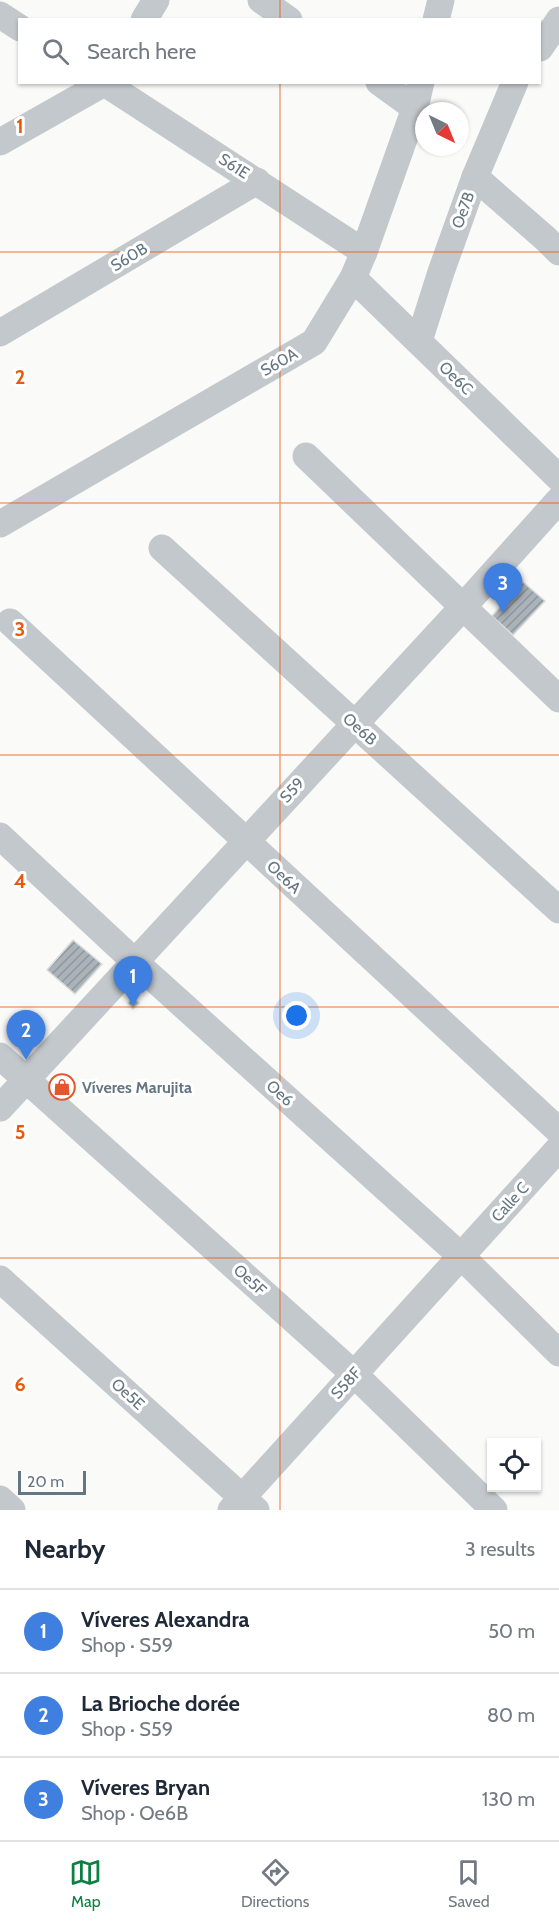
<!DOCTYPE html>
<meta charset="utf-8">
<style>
body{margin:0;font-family:Cabin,sans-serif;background:#f6f6f7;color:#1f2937}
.controls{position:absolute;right:18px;bottom:18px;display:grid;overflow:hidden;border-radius:0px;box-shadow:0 2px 4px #0004}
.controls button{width:54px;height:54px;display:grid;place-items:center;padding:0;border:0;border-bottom:2px solid #e0e1e3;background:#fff;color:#1f2937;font:30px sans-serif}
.compass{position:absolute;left:415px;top:102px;width:54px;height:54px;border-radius:50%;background:#fff;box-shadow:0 2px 4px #0004;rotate:137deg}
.scale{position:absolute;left:18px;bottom:15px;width:68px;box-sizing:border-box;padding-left:6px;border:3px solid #657683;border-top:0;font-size:16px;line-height:21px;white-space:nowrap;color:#657683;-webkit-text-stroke:4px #fff;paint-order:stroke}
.you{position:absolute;left:297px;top:1016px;width:21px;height:21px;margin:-15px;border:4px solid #fff;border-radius:50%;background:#1a73e8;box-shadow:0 0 0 9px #1a73e833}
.badge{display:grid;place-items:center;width:39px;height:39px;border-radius:50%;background:#0b8043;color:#fff;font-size:20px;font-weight:700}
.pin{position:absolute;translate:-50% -50px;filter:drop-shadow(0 2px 3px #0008)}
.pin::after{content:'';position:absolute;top:32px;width:21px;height:18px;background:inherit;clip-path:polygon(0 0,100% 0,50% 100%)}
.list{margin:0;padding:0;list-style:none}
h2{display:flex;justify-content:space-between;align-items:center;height:78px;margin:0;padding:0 24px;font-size:26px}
h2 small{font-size:20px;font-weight:400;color:#747a83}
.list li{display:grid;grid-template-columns:39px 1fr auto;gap:18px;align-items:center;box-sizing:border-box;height:84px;padding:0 24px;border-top:2px solid #e0e1e3}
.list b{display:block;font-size:22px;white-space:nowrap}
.list p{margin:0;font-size:20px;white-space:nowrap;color:#747a83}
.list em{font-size:20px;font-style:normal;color:#747a83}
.icon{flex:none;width:33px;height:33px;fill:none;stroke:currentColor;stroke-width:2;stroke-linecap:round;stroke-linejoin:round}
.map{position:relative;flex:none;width:559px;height:1510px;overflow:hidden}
.search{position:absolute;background:#fff;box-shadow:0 2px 4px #0004;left:18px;right:18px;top:18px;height:66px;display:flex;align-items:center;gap:15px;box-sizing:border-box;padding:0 21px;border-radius:0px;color:#747a83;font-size:22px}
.sheet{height:330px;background:#fff}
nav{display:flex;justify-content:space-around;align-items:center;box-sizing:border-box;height:84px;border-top:2px solid #e0e1e3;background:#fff;font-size:16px;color:#747a83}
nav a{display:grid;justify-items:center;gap:3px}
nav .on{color:#0b8043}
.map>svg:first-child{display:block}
</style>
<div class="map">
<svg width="559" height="1510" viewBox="0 0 559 1510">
<defs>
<pattern id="building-hatch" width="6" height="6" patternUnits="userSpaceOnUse" patternTransform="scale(1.5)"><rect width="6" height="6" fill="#aab3b9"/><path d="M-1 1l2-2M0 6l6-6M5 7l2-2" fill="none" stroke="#8e969c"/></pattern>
</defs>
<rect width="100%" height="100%" fill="#fafaf8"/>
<g fill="url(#building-hatch)" stroke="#dcdcda" stroke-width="1.5">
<polygon points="523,582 545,601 513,635 492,616"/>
<polygon points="73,940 102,964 75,994 47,970"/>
<polygon points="133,997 139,1003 133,1009 128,1003"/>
<polygon points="61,1079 69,1086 62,1094 54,1087"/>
</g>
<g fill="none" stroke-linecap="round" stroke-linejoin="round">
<g stroke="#c3c8cc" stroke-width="27">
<polyline points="261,0 289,20"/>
<polyline points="0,15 20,28"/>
<polyline points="144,20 156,0"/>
<polyline points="436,20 441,0"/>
<polyline points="540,48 559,20"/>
<polyline points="103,82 364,252"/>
<polyline points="379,82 415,108"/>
<polyline points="0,142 106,82"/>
<polyline points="475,177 546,239 559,252"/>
<polyline points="353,278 559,478"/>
<polyline points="0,333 257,181"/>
<polyline points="419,341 441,272 475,177 515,82"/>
<polyline points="306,456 559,699"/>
<polyline points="0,524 314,342 353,278 364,252 415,108 421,82"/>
<polyline points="162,548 559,910"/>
<polyline points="10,622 559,1131"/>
<polyline points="0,836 134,961 461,1256 559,1353"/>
<polyline points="0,1056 354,1374 494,1510"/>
<polyline points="0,1108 462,608 559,500"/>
<polyline points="0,1279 256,1510"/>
<polyline points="0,1499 12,1510"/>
<polyline points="231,1510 559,1148"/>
</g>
</g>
<path fill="none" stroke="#e8590c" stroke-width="1.5" stroke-opacity="0.55" d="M280 0V20M280 82V1510M0 252H559M0 503H559M0 755H559M0 1007H559M0 1258H559"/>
<defs>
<g id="shop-ring" transform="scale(1.35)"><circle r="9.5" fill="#fff" stroke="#e4572e" stroke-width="1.5"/><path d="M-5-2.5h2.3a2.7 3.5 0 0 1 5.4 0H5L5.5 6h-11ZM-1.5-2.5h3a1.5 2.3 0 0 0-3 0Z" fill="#e4572e"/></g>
</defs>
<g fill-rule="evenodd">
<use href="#shop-ring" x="62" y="1087"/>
</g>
<g text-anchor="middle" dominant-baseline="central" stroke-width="6" stroke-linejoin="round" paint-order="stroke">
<g font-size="16" fill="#657683" stroke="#fff">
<text transform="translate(234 166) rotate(33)">S61E</text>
<text transform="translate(463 210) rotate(-70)">Oe7B</text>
<text transform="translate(129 257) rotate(-31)">S60B</text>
<text transform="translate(279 362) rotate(-30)">S60A</text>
<text transform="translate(456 378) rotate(44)">Oe6C</text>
<text transform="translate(360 729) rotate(42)">Oe6B</text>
<text transform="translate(292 790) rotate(-47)">S59</text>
<text transform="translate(284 877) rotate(43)">Oe6A</text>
<text transform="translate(280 1093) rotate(42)">Oe6</text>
<text transform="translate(510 1202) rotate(-48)">Calle C</text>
<text transform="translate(250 1280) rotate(42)">Oe5F</text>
<text transform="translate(346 1383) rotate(-48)">S58F</text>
<text transform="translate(128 1394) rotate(42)">Oe5E</text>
</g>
<g font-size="16" font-weight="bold" fill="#657683" stroke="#fff" text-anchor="start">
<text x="82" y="1087">Víveres Marujita</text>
</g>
</g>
<g font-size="20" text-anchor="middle" font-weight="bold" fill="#e8590c" stroke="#fff" stroke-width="6" stroke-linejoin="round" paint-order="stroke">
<text x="20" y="133">1</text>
<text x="20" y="384">2</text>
<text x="20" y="636">3</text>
<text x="20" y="888">4</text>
<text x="20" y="1139">5</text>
<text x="20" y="1391">6</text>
</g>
</svg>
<div class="controls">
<button><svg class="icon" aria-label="locate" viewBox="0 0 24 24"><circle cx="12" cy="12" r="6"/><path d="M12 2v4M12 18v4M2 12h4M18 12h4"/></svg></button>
</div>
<svg class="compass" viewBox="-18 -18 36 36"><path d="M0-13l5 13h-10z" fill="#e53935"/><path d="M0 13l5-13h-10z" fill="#747a83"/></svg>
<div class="scale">20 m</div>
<div class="you"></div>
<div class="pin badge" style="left:133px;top:1006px;background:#3f7fe0">1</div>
<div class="pin badge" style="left:26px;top:1060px;background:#3f7fe0">2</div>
<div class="pin badge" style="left:503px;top:613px;background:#3f7fe0">3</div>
<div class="search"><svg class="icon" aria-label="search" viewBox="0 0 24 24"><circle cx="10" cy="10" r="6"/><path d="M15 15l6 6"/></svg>Search here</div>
</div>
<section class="sheet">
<h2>Nearby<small>3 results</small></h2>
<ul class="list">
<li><span class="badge" style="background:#3f7fe0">1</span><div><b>Víveres Alexandra</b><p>Shop · S59</p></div><em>50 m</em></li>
<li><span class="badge" style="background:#3f7fe0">2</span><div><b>La Brioche dorée</b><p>Shop · S59</p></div><em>80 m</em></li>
<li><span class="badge" style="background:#3f7fe0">3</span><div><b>Víveres Bryan</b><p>Shop · Oe6B</p></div><em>130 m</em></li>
</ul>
</section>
<nav>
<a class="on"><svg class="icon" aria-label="map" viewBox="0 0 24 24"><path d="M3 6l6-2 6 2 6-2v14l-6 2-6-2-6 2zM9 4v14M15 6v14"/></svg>Map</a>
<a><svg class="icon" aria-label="directions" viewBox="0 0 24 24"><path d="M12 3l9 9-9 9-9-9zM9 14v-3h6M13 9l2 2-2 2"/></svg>Directions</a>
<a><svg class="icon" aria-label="saved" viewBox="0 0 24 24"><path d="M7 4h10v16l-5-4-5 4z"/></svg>Saved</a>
</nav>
